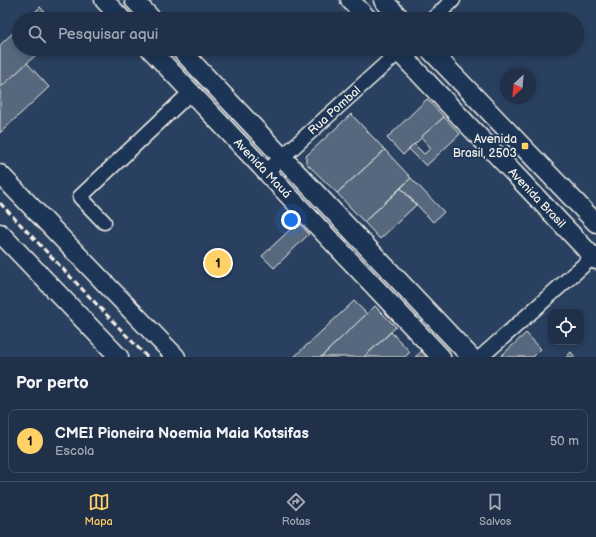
<!DOCTYPE html>
<html lang="pt">
<meta charset="utf-8">
<style>
body{margin:0;font-family:"Balsamiq Sans",sans-serif;background:#28384f;color:#f1f3f6}
.controls{position:absolute;right:12px;bottom:12px;display:grid;overflow:hidden;border-radius:8px;box-shadow:0 2px 6px #0003}
.controls button{width:36px;height:36px;display:grid;place-items:center;padding:0;border:0;border-bottom:1px solid #3d4b60;background:#203048;color:#f1f3f6;font:20px sans-serif}
.compass{position:absolute;left:500px;top:68px;width:36px;height:36px;border-radius:50%;background:#203048;box-shadow:0 2px 6px #0003;rotate:206deg}
.you{position:absolute;left:291px;top:220px;width:14px;height:14px;margin:-10px;border:3px solid #fff;border-radius:50%;background:#1a73e8;box-shadow:0 0 0 6px #1a73e833}
.badge{display:grid;place-items:center;width:26px;height:26px;border-radius:50%;background:#ffd166;color:#111;font-size:13px;font-weight:700}
.pin{position:absolute;translate:-50% -50%;border:2px solid #fff;box-shadow:0 1px 4px #0006}
.list{margin:0;padding:0;list-style:none}
h2{display:flex;justify-content:space-between;align-items:center;height:52px;margin:0;padding:0 16px;font-size:17px}
h2 small{font-size:13px;font-weight:400;color:#a2a9b4}
.list li{display:grid;grid-template-columns:26px 1fr auto;gap:12px;align-items:center;box-sizing:border-box;height:64px;margin:0 8px 8px;padding:0 8px;border:1px solid #3d4b60;border-radius:8px}
.list b{display:block;font-size:15px;white-space:nowrap}
.list p{margin:0;font-size:13px;white-space:nowrap;color:#a2a9b4}
.list em{font-size:13px;font-style:normal;color:#a2a9b4}
.icon{flex:none;width:22px;height:22px;fill:none;stroke:currentColor;stroke-width:2;stroke-linecap:round;stroke-linejoin:round}
.map{position:relative;flex:none;width:596px;height:357px;overflow:hidden}
.search{position:absolute;background:#203048;box-shadow:0 2px 6px #0003;left:12px;right:12px;top:12px;height:44px;display:flex;align-items:center;gap:10px;box-sizing:border-box;padding:0 14px;border-radius:22px;color:#a2a9b4;font-size:15px}
.sheet{height:124px;background:#203048}
nav{display:flex;justify-content:space-around;align-items:center;box-sizing:border-box;height:56px;border-top:1px solid #3d4b60;background:#203048;font-size:11px;color:#a2a9b4}
nav a{display:grid;justify-items:center;gap:2px}
nav .on{color:#ffd166}
.map>svg:first-child{display:block}
</style>
<div class="map">
<svg width="596" height="357" viewBox="0 0 596 357">
<rect width="100%" height="100%" fill="#2a4060"/>
<filter id="ink" filterUnits="userSpaceOnUse"><feTurbulence type="fractalNoise" baseFrequency=".025" numOctaves="2"/><feDisplacementMap in="SourceGraphic" scale="8" xChannelSelector="R" yChannelSelector="G"/><feConvolveMatrix kernelMatrix="1 2 1 2 8 2 1 2 1" color-interpolation-filters="sRGB"/></filter>
<g filter="url(#ink)">
<g fill="#56677d" stroke="#f4f1e8">
<polygon points="40,7 51,19 28,19"/>
<polygon points="19,27 19,49 42,49 0,89 0,45"/>
<polygon points="27,63 49,87 0,133 0,88"/>
<polygon points="427,99 444,117 403,155 387,138"/>
<polygon points="351,114 385,150 337,193 306,163 306,156"/>
<polygon points="444,117 460,134 426,166 409,149 414,144 424,154 431,148 421,137"/>
<polygon points="385,150 411,178 364,222 337,193"/>
<polygon points="411,178 444,212 433,222 401,188"/>
<polygon points="401,188 416,205 380,239 364,222"/>
<polygon points="298,222 309,234 274,268 262,256"/>
<polygon points="354,301 367,314 321,357 294,357"/>
<polygon points="375,306 396,327 364,357 321,357"/>
<polygon points="391,332 410,352 405,357 364,357"/>
<polygon points="526,333 541,349 533,357 500,357"/>
<polygon points="422,351 427,357 415,357"/>
<polygon points="571,352 575,357 566,357"/>
</g>
<g fill="none" stroke-linecap="round" stroke-linejoin="round">
<g stroke="#f4f1e8" stroke-width="17">
<g id="minor">
<polyline points="433,19 453,0"/>
<path id="s1" d="M266 172 402 49"/>
<polyline points="104,222 80,197 191,92"/>
<polyline points="481,357 596,254"/>
</g>
</g>
<g stroke="#f4f1e8" stroke-width="21">
<g id="major">
<polyline points="104,0 122,19"/>
<polyline points="134,0 152,19"/>
<polyline points="350,0 368,19"/>
<polyline points="383,0 401,19"/>
<path id="s2" d="M150 49 441 357"/>
<polyline points="180,49 471,357"/>
<path id="s3" d="M396 49 596 260"/>
<polyline points="429,49 596,223"/>
<polyline points="0,174 176,357"/>
<polyline points="0,233 119,357"/>
</g>
</g>
<use href="#minor" stroke="#1d3557" stroke-width="14"/>
<use href="#major" stroke="#1d3557" stroke-width="18"/>
<polyline stroke="#f4f1e8" stroke-width="3" stroke-dasharray="6 3" stroke-linecap="butt" points="0,203 147,357"/>
</g>
</g>
<rect fill="#ffd166" stroke="#1d3557" stroke-width="1.5" x="521" y="142" width="8" height="8" rx="2"/>
<g text-anchor="middle" dominant-baseline="central" stroke-width="3.5" stroke-linejoin="round" paint-order="stroke">
<g font-size="12" fill="#f4f1e8" stroke="#1d3557">
<text stroke="none"><textPath href="#s1" startOffset="92">Rua Pombal</textPath></text>
<text stroke="none"><textPath href="#s2" startOffset="164">Avenida Mauá</textPath></text>
<text stroke="none"><textPath href="#s3" startOffset="205">Avenida Brasil</textPath></text>
</g>
<g font-size="12" fill="#f4f1e8" stroke="#1d3557" text-anchor="end">
<text x="517" y="139">Avenida<tspan x="517" dy="14">Brasil, 2503</tspan></text>
</g>
</g>
</svg>
<div class="controls">
<button><svg class="icon" aria-label="locate" viewBox="0 0 24 24"><circle cx="12" cy="12" r="6"/><path d="M12 2v4M12 18v4M2 12h4M18 12h4"/></svg></button>
</div>
<svg class="compass" viewBox="-18 -18 36 36"><path d="M0-13l5 13h-10z" fill="#e53935"/><path d="M0 13l5-13h-10z" fill="#a2a9b4"/></svg>
<div class="you"></div>
<div class="pin badge" style="left:218px;top:263px">1</div>
<div class="search"><svg class="icon" aria-label="search" viewBox="0 0 24 24"><circle cx="10" cy="10" r="6"/><path d="M15 15l6 6"/></svg>Pesquisar aqui</div>
</div>
<section class="sheet">
<h2>Por perto<small></small></h2>
<ul class="list">
<li><span class="badge">1</span><div><b>CMEI Pioneira Noemia Maia Kotsifas</b><p>Escola</p></div><em>50 m</em></li>
</ul>
</section>
<nav>
<a class="on"><svg class="icon" aria-label="map" viewBox="0 0 24 24"><path d="M3 6l6-2 6 2 6-2v14l-6 2-6-2-6 2zM9 4v14M15 6v14"/></svg>Mapa</a>
<a><svg class="icon" aria-label="directions" viewBox="0 0 24 24"><path d="M12 3l9 9-9 9-9-9zM9 14v-3h6M13 9l2 2-2 2"/></svg>Rotas</a>
<a><svg class="icon" aria-label="saved" viewBox="0 0 24 24"><path d="M7 4h10v16l-5-4-5 4z"/></svg>Salvos</a>
</nav>
